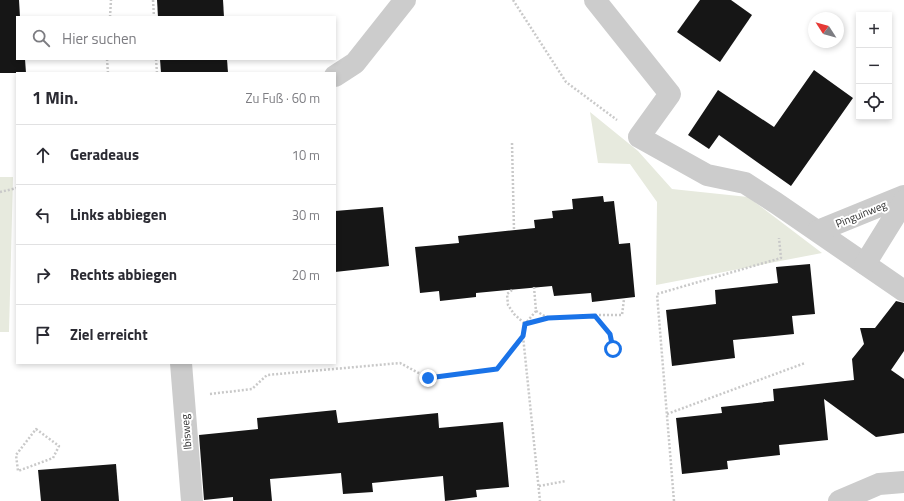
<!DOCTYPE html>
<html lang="de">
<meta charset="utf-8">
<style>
body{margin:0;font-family:"Titillium Web",sans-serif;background:#f2f2f3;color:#2b2b33}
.controls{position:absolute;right:12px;top:12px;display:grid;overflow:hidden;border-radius:0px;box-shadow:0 2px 6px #0003}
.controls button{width:36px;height:36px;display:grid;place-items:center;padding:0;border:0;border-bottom:1px solid #e1e1e2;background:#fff;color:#2b2b33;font:20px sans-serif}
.compass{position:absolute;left:808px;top:12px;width:36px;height:36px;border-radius:50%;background:#fff;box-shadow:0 2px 6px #0003;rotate:306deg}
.stop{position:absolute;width:12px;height:12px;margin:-9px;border:3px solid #1a73e8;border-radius:50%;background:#fff}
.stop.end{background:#1a73e8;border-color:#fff;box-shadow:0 1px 4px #0008}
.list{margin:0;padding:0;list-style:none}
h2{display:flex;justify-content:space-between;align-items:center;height:52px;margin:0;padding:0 16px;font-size:17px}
h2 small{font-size:13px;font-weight:400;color:#7c7c81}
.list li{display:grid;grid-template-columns:26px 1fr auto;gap:12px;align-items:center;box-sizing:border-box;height:60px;padding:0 16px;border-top:1px solid #e1e1e2}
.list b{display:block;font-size:15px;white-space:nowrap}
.list em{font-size:13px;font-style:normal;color:#7c7c81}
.icon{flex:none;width:22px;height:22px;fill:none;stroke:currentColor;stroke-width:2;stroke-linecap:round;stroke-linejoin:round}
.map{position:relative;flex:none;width:904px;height:501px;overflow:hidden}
.search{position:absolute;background:#fff;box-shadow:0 2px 6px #0003;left:16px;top:16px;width:320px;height:44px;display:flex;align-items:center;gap:10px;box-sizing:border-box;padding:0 14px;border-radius:0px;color:#7c7c81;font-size:15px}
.panel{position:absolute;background:#fff;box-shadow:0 2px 6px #0003;left:16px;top:72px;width:320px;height:292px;border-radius:0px}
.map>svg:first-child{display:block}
</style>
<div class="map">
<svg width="904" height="501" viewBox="0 0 904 501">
<rect width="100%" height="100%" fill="#fff"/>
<g fill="#e7eade">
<polygon points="590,112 638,151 672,189 748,197 822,253 656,285 657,202 630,164 598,163"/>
<polygon points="0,177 13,177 9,332 0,332"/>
</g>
<g fill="#161616">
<polygon points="0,0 19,0 20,17 17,17 17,59 25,59 26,73 0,73"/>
<polygon points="157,0 223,0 224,17 158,17"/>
<polygon points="700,0 731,0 752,15 720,62 677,32"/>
<polygon points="160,59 227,59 228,73 161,73"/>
<polygon points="814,70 853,98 791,186 719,135 709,149 688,135 718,90 774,127"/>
<polygon points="603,196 604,202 614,201 619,244 630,243 635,297 592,302 591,293 554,296 552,286 476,293 476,297 440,301 439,291 420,293 415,247 459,243 458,236 535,228 534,220 553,218 552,211 573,209 572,199"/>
<polygon points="383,207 389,266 335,272 335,211"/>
<polygon points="810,264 815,314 792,316 794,334 733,340 735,358 672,366 666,310 716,304 715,290 778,283 776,267"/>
<polygon points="896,301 904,303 904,351 891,370 904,379 904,433 876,437 824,399 828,440 779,445 780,455 727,461 728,469 682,474 676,418 722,413 721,407 774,401 773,389 854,380 852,359 864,344 860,328 875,328"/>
<polygon points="336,410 338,423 438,413 439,428 503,422 509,487 476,490 477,497 445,501 443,476 372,483 373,492 343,494 341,473 270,479 272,501 233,501 233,497 204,500 199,435 258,429 257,418"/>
<polygon points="116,464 119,501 41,501 38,470"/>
</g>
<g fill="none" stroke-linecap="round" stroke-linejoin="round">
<g stroke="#c9c9c9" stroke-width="2.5" stroke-dasharray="2 2" stroke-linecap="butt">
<polyline points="153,0 154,17"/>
<polyline points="513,0 566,82 617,120"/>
<polyline points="110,17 111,0"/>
<polyline points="107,59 108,73"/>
<polyline points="156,59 157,73"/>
<polyline points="512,143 514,230"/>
<polyline points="0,192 17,188"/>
<polyline points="534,287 536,311 525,324 548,318 595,315 610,334 613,349"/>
<polyline points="512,290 507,294 508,305 514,314 525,324 523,336 540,501"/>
<polyline points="536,311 548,318"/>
<polyline points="595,315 622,315 624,299"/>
<polyline points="210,394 252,389 267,375 400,363 428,378 497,369 523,336"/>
<polyline points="667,414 805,363"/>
<polygon points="36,429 59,446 53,458 18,471 16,455"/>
<polyline points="539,486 566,481"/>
<polyline points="674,501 657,294 781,258 779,238"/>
</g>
<g stroke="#ccc" stroke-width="22">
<polyline points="595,0 670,94 639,137 707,175 745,183 776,203 904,291"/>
<polyline points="335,76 355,63 405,0"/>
<polyline points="818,231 904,196"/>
<polyline points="865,264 904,201"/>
<polyline points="181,363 192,501"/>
<polyline points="839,501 879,484 904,482"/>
</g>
</g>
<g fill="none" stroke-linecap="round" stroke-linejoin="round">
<polyline stroke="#1a73e8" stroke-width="5" points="428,378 497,369 523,336 525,324 548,318 595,316 610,334 613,349"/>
</g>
<g text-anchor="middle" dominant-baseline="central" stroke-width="4" stroke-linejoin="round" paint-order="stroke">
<g font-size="11" fill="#2f2f2f" stroke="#fff">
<text transform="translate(861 214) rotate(-22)">Pinguinweg</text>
<text transform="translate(186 432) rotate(-95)">Ibisweg</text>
</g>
</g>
</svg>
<div class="controls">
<button>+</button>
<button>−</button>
<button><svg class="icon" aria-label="locate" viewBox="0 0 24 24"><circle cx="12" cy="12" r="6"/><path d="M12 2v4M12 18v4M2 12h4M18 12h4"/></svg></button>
</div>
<svg class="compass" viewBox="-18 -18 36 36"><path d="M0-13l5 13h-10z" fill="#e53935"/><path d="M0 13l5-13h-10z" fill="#7c7c81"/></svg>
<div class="stop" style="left:613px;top:349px"></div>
<div class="stop end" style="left:428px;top:378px"></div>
<div class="search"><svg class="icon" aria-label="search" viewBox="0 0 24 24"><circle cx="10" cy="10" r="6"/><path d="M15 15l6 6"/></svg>Hier suchen</div>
<section class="panel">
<h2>1 Min.<small>Zu Fuß · 60 m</small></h2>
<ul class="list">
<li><svg class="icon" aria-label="ahead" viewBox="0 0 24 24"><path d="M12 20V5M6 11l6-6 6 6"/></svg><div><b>Geradeaus</b></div><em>10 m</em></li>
<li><svg class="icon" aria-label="left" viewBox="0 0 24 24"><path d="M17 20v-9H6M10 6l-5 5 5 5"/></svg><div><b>Links abbiegen</b></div><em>30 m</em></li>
<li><svg class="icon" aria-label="right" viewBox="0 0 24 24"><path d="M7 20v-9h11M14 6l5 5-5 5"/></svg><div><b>Rechts abbiegen</b></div><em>20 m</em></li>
<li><svg class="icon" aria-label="arrive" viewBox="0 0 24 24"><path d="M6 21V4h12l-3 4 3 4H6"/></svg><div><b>Ziel erreicht</b></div></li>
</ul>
</section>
</div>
